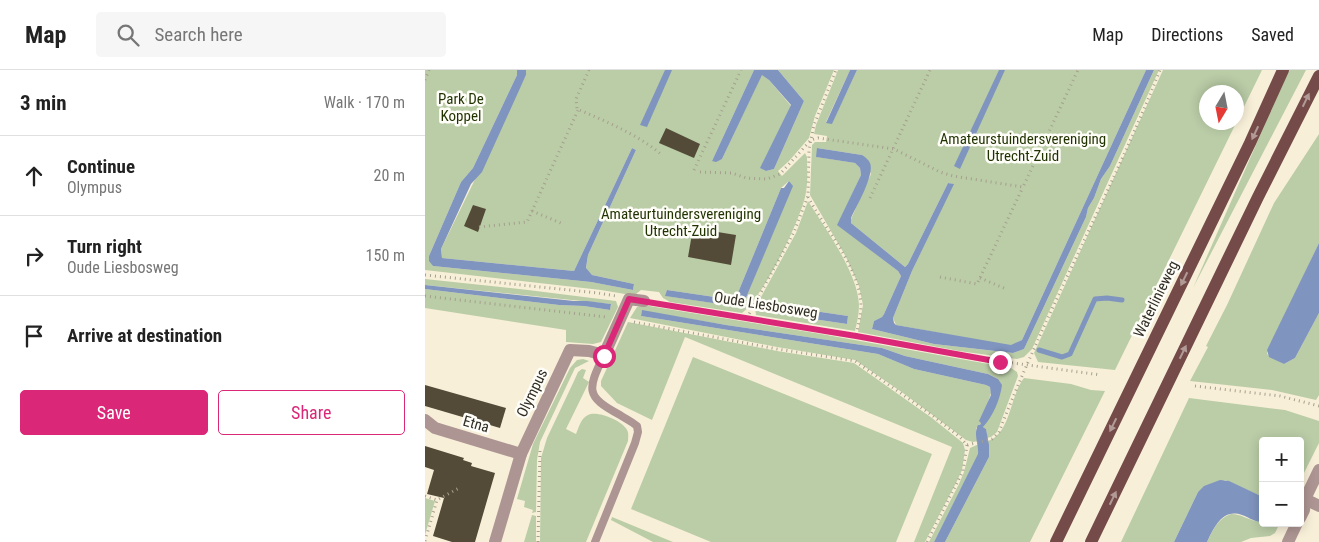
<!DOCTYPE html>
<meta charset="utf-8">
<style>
body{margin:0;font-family:"Roboto Condensed",sans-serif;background:#f6f6f6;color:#222}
.controls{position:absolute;right:15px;bottom:15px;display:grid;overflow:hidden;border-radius:5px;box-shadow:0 2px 12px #0003}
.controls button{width:45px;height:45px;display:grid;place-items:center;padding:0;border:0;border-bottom:1px solid #e0e0e0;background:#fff;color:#222;font:25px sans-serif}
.compass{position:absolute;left:774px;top:15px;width:45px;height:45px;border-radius:50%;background:#fff;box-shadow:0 2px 12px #0003;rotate:190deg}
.stop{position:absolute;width:15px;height:15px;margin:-11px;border:4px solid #db2777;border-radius:50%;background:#fff}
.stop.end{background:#db2777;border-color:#fff;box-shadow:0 1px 5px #0008}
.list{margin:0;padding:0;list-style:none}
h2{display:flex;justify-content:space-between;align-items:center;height:65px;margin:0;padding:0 20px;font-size:21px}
h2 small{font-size:16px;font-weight:400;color:#767676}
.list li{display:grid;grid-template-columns:32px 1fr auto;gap:15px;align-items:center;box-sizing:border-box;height:80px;padding:0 20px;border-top:1px solid #e0e0e0}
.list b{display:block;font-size:19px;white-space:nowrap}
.list p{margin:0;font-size:16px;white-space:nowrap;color:#767676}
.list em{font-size:16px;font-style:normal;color:#767676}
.actions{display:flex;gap:10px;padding:15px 20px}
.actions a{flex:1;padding:11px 0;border:1px solid #db2777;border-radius:5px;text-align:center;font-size:18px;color:#db2777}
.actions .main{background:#db2777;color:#fff}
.icon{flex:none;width:28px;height:28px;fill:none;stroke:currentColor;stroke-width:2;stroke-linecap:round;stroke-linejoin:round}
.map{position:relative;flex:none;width:894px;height:472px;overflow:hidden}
header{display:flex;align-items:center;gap:30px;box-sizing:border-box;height:70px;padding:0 25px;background:#fff;border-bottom:1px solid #e0e0e0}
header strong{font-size:24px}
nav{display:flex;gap:28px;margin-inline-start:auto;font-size:18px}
.search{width:350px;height:45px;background:#f6f6f6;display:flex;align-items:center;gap:12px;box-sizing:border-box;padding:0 18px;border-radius:5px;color:#767676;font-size:19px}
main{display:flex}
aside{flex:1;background:#fff}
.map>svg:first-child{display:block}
</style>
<header>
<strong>Map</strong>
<div class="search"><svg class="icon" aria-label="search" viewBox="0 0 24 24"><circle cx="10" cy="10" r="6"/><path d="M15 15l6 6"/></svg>Search here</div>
<nav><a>Map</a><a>Directions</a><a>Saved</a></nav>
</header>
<main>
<aside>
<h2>3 min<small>Walk · 170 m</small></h2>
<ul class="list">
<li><svg class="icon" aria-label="ahead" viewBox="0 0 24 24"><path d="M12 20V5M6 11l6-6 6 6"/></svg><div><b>Continue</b><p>Olympus</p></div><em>20 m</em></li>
<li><svg class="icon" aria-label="right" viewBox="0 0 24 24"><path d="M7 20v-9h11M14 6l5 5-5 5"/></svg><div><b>Turn right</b><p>Oude Liesbosweg</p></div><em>150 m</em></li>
<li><svg class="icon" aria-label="arrive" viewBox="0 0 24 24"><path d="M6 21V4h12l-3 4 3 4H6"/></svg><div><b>Arrive at destination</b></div></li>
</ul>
<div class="actions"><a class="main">Save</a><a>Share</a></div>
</aside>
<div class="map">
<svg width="894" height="472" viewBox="0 0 894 472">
<rect width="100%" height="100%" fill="#f8efd8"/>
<g fill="#bacda7" fill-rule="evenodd">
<path d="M0 0H92V5L48 98 36 112 4 186 8 196 166 212 208 220 209 214 167 205 161 199 163 185 211 80 207 78 149 201 17 188 16 179 101 5V0H329L287 91 297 89 337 4 344 10 366 36 336 98 341 101 349 99 379 31 353 0H409L390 46 384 68 364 91 353 101 357 106 380 83 382 87C382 98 383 111 381 122 378 146 337 229 317 243L245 232 238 228 234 222 216 220 211 224 206 225 176 220 0 200ZM364 111 367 116 318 235 315 237 241 226 242 220 310 230 356 118Z"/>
<polygon points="413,0 425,0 401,52 407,53 432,0 721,0 597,270 586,276 471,255 468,248 487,201 528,114 523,113 483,194 480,197 426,153 426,149 446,104 437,85 392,78 392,87 430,93 435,98 436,105 413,155 473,201 476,206 459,244 457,247 449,251 447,259 509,274 588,283 599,279 661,147 663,138 669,128 676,109 685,96 729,0 734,0 607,279 599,287 592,289 534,281 433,262 438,235 434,216 421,187 385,125 387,75 390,72 401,72 402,66 389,64 391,55"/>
<path d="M738 0H837L690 300 613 292 609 283ZM812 22V52H782V22Z"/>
<polygon points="864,0 881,0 768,218"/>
<polygon points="894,64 894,173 842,283 843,285 859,294 870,288 894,243 894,325 891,330 847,320 765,311 783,277 781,276 802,235 849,133"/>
<path d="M383 131C400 158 433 203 434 235 434 244 432 253 430 261L331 245 330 238 371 163ZM342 234 423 246 422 254 341 242Z"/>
<polygon points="0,209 103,220 191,231 193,237 176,272 168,274 141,272 141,260 0,238 0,219 134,235 159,236 185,240 186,234 0,215"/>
<polygon points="218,235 396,264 586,298 592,302 593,306 572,362 566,367 562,368 561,359 558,357 573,309 563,304 480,286 457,278 301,255 217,241 216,246 453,284 489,299 561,315 565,317 566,323 555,356 551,358 553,371 548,372 541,370 478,323 430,290 352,277 205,248 212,237"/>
<polygon points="203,252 352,281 429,293 507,348 538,373 540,380 537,400 531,413 500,472 489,472 527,377 260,267 227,350 192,333 176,316 176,311"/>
<polygon points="268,287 507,384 471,472 286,472 206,439"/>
<polygon points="158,289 164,291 150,298 115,372 112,390 111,442 107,443 108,440 99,437 100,431 92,429 108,374 145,298 152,290"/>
<path d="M157 299 161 300 158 308 164 312 141 359 151 364C154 357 156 348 163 345 172 340 198 351 202 360 204 363 203 367 203 371L161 472H115L116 388 122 368 149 311 153 302Z"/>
<path d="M599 308 646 314 666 320 680 321 605 472H520L564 387 563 371C586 363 585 325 599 308Z"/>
<polygon points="764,328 860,340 894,351 894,373 875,411 875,371 838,371 838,427 800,410 773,422 749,472 696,472"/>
<polygon points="554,374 554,384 509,472 504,472 534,414 539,402 545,378"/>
<polygon points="0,428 10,431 0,465"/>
<path d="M806 444C817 444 825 451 835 452L838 451V453H855L850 463 845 466 826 468 816 472H782C789 459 792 449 806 444Z"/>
<polygon points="107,445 111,446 111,472 99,472"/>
<polygon points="187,447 248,472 228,472 186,450"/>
</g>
<g fill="#7f94be">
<polygon points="92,0 101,0 101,5 57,102 46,114 16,179 17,188 149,201 207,78 211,80 163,185 161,198 167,205 209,214 208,220 166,212 8,196 4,191 4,186 36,112 48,98 92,5"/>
<polygon points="240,0 247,0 222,57 215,55"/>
<polygon points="329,0 353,0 379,31 349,99 341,101 335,98 366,35 344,10 337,5 297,89 291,92 287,91"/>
<polygon points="425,0 432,0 407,54 401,53"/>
<polygon points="574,0 580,0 535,99 529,96"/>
<path d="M721 0H729L685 96 676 109 669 128 663 138 661 147 599 279 588 283 509 274 447 259 449 251 457 247 459 244 476 206 473 201 412 155 436 105 435 98 430 93 391 87 392 78 437 85C440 87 444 90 445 93 450 105 431 137 426 148V153L480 197 483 194 523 113 529 114 487 201 468 248 469 253 471 255 586 275 597 270Z"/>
<polygon points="364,111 368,116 318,235 315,237 240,226 242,220 310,230 356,118 359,118"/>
<polygon points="894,173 894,243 870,288 859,294 844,287 842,280"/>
<polygon points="0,215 149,231 162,231 186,234 185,240 159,236 134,235 0,219"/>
<polygon points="342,234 423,246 422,254 341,242"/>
<path d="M217 240 301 255 457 278 480 286 563 304 573 309 577 315C575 330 568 346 558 357L561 359 564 375V387L520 472H509L553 384C554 374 548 365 553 355H555L556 353 554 351 566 325 565 317 561 315 489 299 453 284 216 246Z"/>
<path d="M795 410 804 411 838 427V451L835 452C828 451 823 447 817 445 797 438 789 458 782 472H749L773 422 779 416Z"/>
</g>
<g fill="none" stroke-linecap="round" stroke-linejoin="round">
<polyline stroke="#7f94be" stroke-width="5" points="614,280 637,287 645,284 670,229 682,228 697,230"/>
</g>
<g fill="#534b38">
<polygon points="241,58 275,74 269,88 234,73"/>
<polygon points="48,135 61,139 53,162 39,156"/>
<polygon points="268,158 311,165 306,195 263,187"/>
<polygon points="0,315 81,338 75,358 0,336"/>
<polygon points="0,376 39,388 38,390 47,393 46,396 70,403 50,472 27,472 8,466 19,428 2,424 9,400 0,397"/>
</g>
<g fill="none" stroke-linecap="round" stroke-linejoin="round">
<g stroke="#a59f8e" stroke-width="3" stroke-dasharray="1 4" stroke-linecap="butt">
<path d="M164 0 151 29 152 39C182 52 212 64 237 85"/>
<polyline points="0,10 4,0"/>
<polyline points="269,100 316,0"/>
<polyline points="275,102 307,103 321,108 342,109 355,104 386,70 393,68 469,79 515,102 528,106 598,117 653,0"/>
<path d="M383 127C400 159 435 198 436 235 436 245 433 256 431 266"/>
<polyline points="445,128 505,0"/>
<polyline points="107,141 138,154"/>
<polyline points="54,157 102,152 153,40"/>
<polyline points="0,205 173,223 191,226"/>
<polyline points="515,207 552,214 598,117"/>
<polyline points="555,208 581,219"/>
<polyline points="0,226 181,247"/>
<polyline points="232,233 431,266 544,287 676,305"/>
<polyline points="322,248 369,162 383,126 384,79 389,55 411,0"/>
<path d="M209 252 352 279 430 291 508 346 535 367 542 375 567 369 574 362C622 239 686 123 735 0"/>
<polyline points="770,316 855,326 894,336"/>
<polyline points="0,426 12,430"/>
<polyline points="0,471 12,430 36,417"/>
<polyline points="113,472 115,380"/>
<polyline points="502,472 538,401 542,375"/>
</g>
<path stroke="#ad9593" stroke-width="8" d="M170 472 210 373 213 362 212 356C206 351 201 349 195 345 159 326 163 319 179 285"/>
<g stroke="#ad9593" stroke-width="12">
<polyline points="0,350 10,358 96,384"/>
<polyline points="880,429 894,436"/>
<polyline points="875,448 879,440 880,429 894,400"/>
<polyline points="70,472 96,384 145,280 164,281 179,285 204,229 219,231"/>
<polyline points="863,472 872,453"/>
</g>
<g stroke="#744b48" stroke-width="12">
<polyline points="631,472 825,73 858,0"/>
<polyline points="666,472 833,127 894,6"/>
</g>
</g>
<defs><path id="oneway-solid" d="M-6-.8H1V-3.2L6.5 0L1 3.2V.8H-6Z" transform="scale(1.25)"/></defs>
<g fill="#b29b97">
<use href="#oneway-solid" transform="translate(881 30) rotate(-64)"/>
<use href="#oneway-solid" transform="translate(830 63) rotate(115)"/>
<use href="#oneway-solid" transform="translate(759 209) rotate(116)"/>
<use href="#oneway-solid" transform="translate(758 282) rotate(-64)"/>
<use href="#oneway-solid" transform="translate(688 355) rotate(116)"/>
<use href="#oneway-solid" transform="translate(688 428) rotate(-64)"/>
</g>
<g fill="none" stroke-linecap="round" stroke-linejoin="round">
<polyline stroke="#db2777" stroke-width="6" points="179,286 204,229 431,266 575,292"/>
</g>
<g text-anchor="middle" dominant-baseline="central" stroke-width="5" stroke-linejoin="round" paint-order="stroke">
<g font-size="15" fill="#1f3200" stroke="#fefdf8">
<text x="36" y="29">Park De<tspan x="36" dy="17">Koppel</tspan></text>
<text x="598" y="69">Amateurstuindersvereniging<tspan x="598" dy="17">Utrecht-Zuid</tspan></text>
<text x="256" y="144">Amateurtuindersvereniging<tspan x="256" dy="17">Utrecht-Zuid</tspan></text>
</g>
<g font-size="15" fill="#312e25" stroke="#fefdf8">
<text transform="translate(731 229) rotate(-64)">Waterlinieweg</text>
<text transform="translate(341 235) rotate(9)">Oude Liesbosweg</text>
<text transform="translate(107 323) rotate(-64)">Olympus</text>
<text transform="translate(51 354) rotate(16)">Etna</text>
</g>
</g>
</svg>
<div class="controls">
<button>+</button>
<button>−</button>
</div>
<svg class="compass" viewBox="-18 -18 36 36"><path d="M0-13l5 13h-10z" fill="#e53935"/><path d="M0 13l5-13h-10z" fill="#767676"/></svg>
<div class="stop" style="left:179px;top:286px"></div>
<div class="stop end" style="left:575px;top:292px"></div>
</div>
</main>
